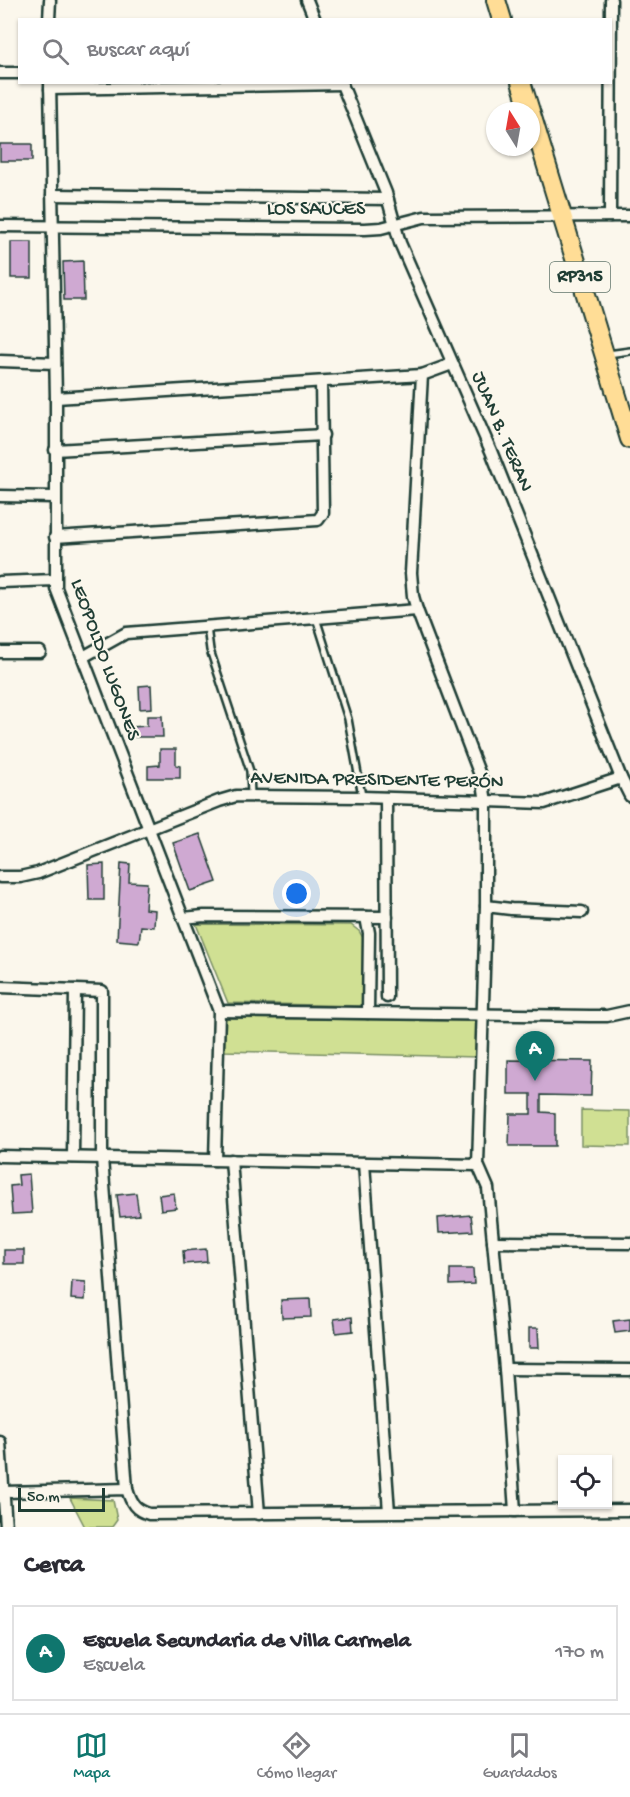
<!DOCTYPE html>
<html lang="es">
<meta charset="utf-8">
<style>
body{margin:0;font-family:"Gochi Hand",sans-serif;background:#f2f2f3;color:#2b2b33}
.controls{position:absolute;right:18px;bottom:18px;display:grid;overflow:hidden;border-radius:0px;box-shadow:0 2px 4px #0004}
.controls button{width:54px;height:54px;display:grid;place-items:center;padding:0;border:0;border-bottom:2px solid #e1e1e2;background:#fff;color:#2b2b33;font:30px sans-serif}
.compass{position:absolute;left:486px;top:102px;width:54px;height:54px;border-radius:50%;background:#fff;box-shadow:0 2px 4px #0004;rotate:349deg}
.scale{position:absolute;left:18px;bottom:15px;width:87px;box-sizing:border-box;padding-left:6px;border:3px solid #1f3d34;border-top:0;font-size:16px;line-height:21px;white-space:nowrap;color:#1f3d34;-webkit-text-stroke:4px #fbf7ec;paint-order:stroke}
.you{position:absolute;left:297px;top:894px;width:21px;height:21px;margin:-15px;border:4px solid #fff;border-radius:50%;background:#1a73e8;box-shadow:0 0 0 9px #1a73e833}
.badge{display:grid;place-items:center;width:39px;height:39px;border-radius:50%;background:#0f766e;color:#fff;font-size:20px;font-weight:700}
.pin{position:absolute;translate:-50% -50px;filter:drop-shadow(0 2px 3px #0008)}
.pin::after{content:'';position:absolute;top:32px;width:21px;height:18px;background:inherit;clip-path:polygon(0 0,100% 0,50% 100%)}
.list{margin:0;padding:0;list-style:none}
h2{display:flex;justify-content:space-between;align-items:center;height:78px;margin:0;padding:0 24px;font-size:26px}
h2 small{font-size:20px;font-weight:400;color:#7c7c81}
.list li{display:grid;grid-template-columns:39px 1fr auto;gap:18px;align-items:center;box-sizing:border-box;height:96px;margin:0 12px 12px;padding:0 12px;border:2px solid #e1e1e2;border-radius:0px}
.list b{display:block;font-size:22px;white-space:nowrap}
.list p{margin:0;font-size:20px;white-space:nowrap;color:#7c7c81}
.list em{font-size:20px;font-style:normal;color:#7c7c81}
.icon{flex:none;width:33px;height:33px;fill:none;stroke:currentColor;stroke-width:2;stroke-linecap:round;stroke-linejoin:round}
.map{position:relative;flex:none;width:630px;height:1527px;overflow:hidden}
.search{position:absolute;background:#fff;box-shadow:0 2px 4px #0004;left:18px;right:18px;top:18px;height:66px;display:flex;align-items:center;gap:15px;box-sizing:border-box;padding:0 21px;border-radius:0px;color:#7c7c81;font-size:22px}
.sheet{height:186px;background:#fff}
nav{display:flex;justify-content:space-around;align-items:center;box-sizing:border-box;height:84px;border-top:2px solid #e1e1e2;background:#fff;font-size:16px;color:#7c7c81}
nav a{display:grid;justify-items:center;gap:3px}
nav .on{color:#0f766e}
.map>svg:first-child{display:block}
</style>
<div class="map">
<svg width="630" height="1527" viewBox="0 0 630 1527">
<rect width="100%" height="100%" fill="#fbf7ec"/>
<filter id="ink" filterUnits="userSpaceOnUse"><feTurbulence type="fractalNoise" baseFrequency=".0167" numOctaves="2"/><feDisplacementMap in="SourceGraphic" scale="12" xChannelSelector="R" yChannelSelector="G"/><feConvolveMatrix kernelMatrix="1 2 1 2 8 2 1 2 1" color-interpolation-filters="sRGB"/></filter>
<g filter="url(#ink)">
<g fill="#d0e093" stroke="#788e64" stroke-width="1.5">
<polygon points="196,924 351,925 359,931 363,938 363,1006 228,1003"/>
<polygon points="226,1018 476,1021 477,1057 224,1051"/>
<polygon points="581,1110 630,1111 630,1146 581,1145"/>
<polygon points="70,1498 113,1500 117,1520 112,1527 85,1527"/>
</g>
<g fill="#cfa9d2" stroke="#1f3d34" stroke-width="1.5">
<rect x="0" y="144" width="32" height="17"/>
<rect x="11" y="242" width="21" height="36"/>
<polygon points="83,261 84,300 64,300 63,262"/>
<polygon points="151,685 152,708 140,709 139,686"/>
<polygon points="147,716 162,716 163,737 131,737 131,727 147,726"/>
<polygon points="160,749 176,749 176,765 180,766 180,778 148,778 148,766 160,765"/>
<polygon points="200,834 217,882 190,891 173,843"/>
<polygon points="121,863 130,864 129,882 147,883 145,909 155,910 154,927 141,926 139,942 117,940"/>
<polygon points="104,864 104,900 89,900 88,865"/>
<polygon points="508,1060 592,1061 591,1096 541,1095 541,1112 555,1113 555,1146 509,1146 510,1114 531,1114 531,1094 508,1094"/>
<polygon points="29,1174 32,1213 12,1214 10,1186 19,1185 18,1175"/>
<polygon points="136,1193 139,1215 120,1217 117,1195"/>
<polygon points="174,1193 176,1208 161,1210 159,1195"/>
<polygon points="471,1215 473,1231 439,1233 438,1218"/>
<polygon points="206,1249 207,1262 184,1264 183,1251"/>
<rect x="4" y="1250" width="20" height="14"/>
<polygon points="450,1269 473,1269 474,1284 450,1285"/>
<polygon points="72,1281 86,1282 85,1300 71,1299"/>
<polygon points="310,1299 311,1317 282,1318 281,1300"/>
<polygon points="352,1317 353,1331 336,1333 334,1319"/>
<polygon points="630,1319 630,1331 615,1333 613,1321"/>
<polygon points="529,1328 538,1328 539,1348 529,1348"/>
</g>
<g fill="none" stroke-linecap="round" stroke-linejoin="round">
<g stroke="#1f3d34" stroke-width="10">
<g id="service">
<polyline points="608,354 630,351"/>
<polyline points="316,618 348,719 362,796"/>
<polyline points="207,627 210,650 250,771 251,795"/>
</g>
</g>
<g stroke="#1f3d34" stroke-width="15">
<g id="minor">
<polyline points="307,0 315,20"/>
<polyline points="49,20 50,0"/>
<polyline points="0,73 20,73"/>
<polyline points="50,82 56,398 56,588 219,1011 215,1160"/>
<polyline points="341,82 386,193 400,243 491,451 621,778 630,796"/>
<polyline points="50,89 342,84"/>
<polyline points="52,195 388,199"/>
<polyline points="610,216 611,0"/>
<polyline points="0,226 365,229 381,228 424,217 630,216"/>
<polyline points="0,361 55,363"/>
<polyline points="452,364 422,375 411,573 413,596 417,610 483,783 486,802 486,906 478,1165 488,1188 505,1369 515,1511"/>
<polyline points="56,398 422,375"/>
<polyline points="55,450 323,435"/>
<polyline points="0,496 55,497"/>
<polyline points="55,537 318,520 323,513 321,382"/>
<polyline points="0,582 55,580"/>
<polyline points="0,652 40,652"/>
<polyline points="83,657 126,633 417,610"/>
<polyline points="386,798 387,997"/>
<polyline points="0,877 20,877 38,873 219,801 236,796 362,797 544,803 621,778"/>
<polyline points="486,906 511,909 582,912"/>
<polyline points="366,917 369,933 368,1013"/>
<polyline points="183,918 204,916 387,917"/>
<polyline points="0,987 102,991 102,1158 127,1489"/>
<polyline points="219,1011 590,1016 607,1016 630,1011"/>
<polyline points="0,1156 478,1165"/>
<polyline points="73,1157 75,990"/>
<polyline points="231,1160 259,1514"/>
<polyline points="364,1163 389,1512"/>
<polyline points="493,1242 630,1243"/>
<polyline points="505,1369 630,1370"/>
<polyline points="0,1442 6,1527"/>
<path d="M4 1492 127 1489C131 1503 135 1510 149 1514L630 1510"/>
</g>
</g>
<g stroke="#1f3d34" stroke-width="22">
<g id="primary">
<polyline points="496,0 502,20"/>
<polyline points="521,82 530,111"/>
<polyline points="531,114 630,439"/>
</g>
</g>
<use href="#service" stroke="#fbf7ec" stroke-width="5"/>
<use href="#minor" stroke="#fbf7ec" stroke-width="10"/>
<use href="#primary" stroke="#ffdd96" stroke-width="18"/>
</g>
</g>
<g text-anchor="middle" dominant-baseline="central" stroke-width="4.5" stroke-linejoin="round" paint-order="stroke">
<rect fill="#fbf7ec" stroke="#61756b" stroke-width="1.5" x="550" y="262" width="60" height="30" rx="4.5"/>
<g font-size="18" font-weight="bold" fill="#1f3d34">
<text x="580" y="277">RP315</text>
</g>
<g font-size="20" fill="#1f3d34" stroke="#fbf7ec">
<text x="316" y="210">LOS SAUCES</text>
<text transform="translate(501 432) rotate(67)">JUAN B. TERAN</text>
<text transform="translate(104 660) rotate(70)">LEOPOLDO LUGONES</text>
<text transform="translate(377 781) rotate(1)">AVENIDA PRESIDENTE PERÓN</text>
</g>
</g>
</svg>
<div class="controls">
<button><svg class="icon" aria-label="locate" viewBox="0 0 24 24"><circle cx="12" cy="12" r="6"/><path d="M12 2v4M12 18v4M2 12h4M18 12h4"/></svg></button>
</div>
<svg class="compass" viewBox="-18 -18 36 36"><path d="M0-13l5 13h-10z" fill="#e53935"/><path d="M0 13l5-13h-10z" fill="#7c7c81"/></svg>
<div class="scale">50 m</div>
<div class="you"></div>
<div class="pin badge" style="left:535px;top:1081px">A</div>
<div class="search"><svg class="icon" aria-label="search" viewBox="0 0 24 24"><circle cx="10" cy="10" r="6"/><path d="M15 15l6 6"/></svg>Buscar aquí</div>
</div>
<section class="sheet">
<h2>Cerca<small></small></h2>
<ul class="list">
<li><span class="badge">A</span><div><b>Escuela Secundaria de Villa Carmela</b><p>Escuela</p></div><em>170 m</em></li>
</ul>
</section>
<nav>
<a class="on"><svg class="icon" aria-label="map" viewBox="0 0 24 24"><path d="M3 6l6-2 6 2 6-2v14l-6 2-6-2-6 2zM9 4v14M15 6v14"/></svg>Mapa</a>
<a><svg class="icon" aria-label="directions" viewBox="0 0 24 24"><path d="M12 3l9 9-9 9-9-9zM9 14v-3h6M13 9l2 2-2 2"/></svg>Cómo llegar</a>
<a><svg class="icon" aria-label="saved" viewBox="0 0 24 24"><path d="M7 4h10v16l-5-4-5 4z"/></svg>Guardados</a>
</nav>
